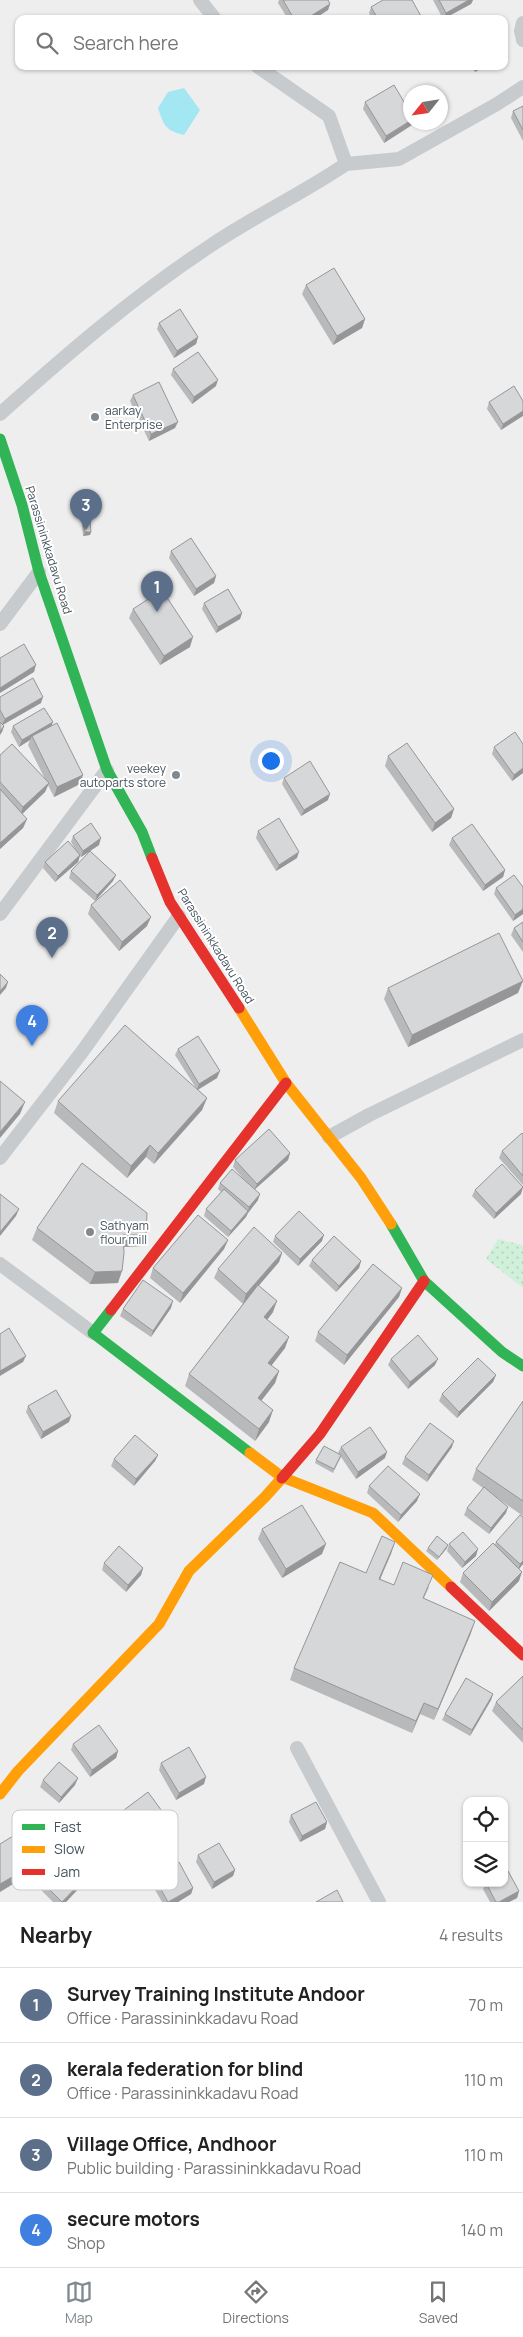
<!DOCTYPE html>
<meta charset="utf-8">
<style>
body{margin:0;font-family:Manrope,sans-serif;background:#f6f6f6;color:#222}
.controls{position:absolute;right:15px;bottom:15px;display:grid;overflow:hidden;border-radius:10px;box-shadow:0 1px 4px #0004}
.controls button{width:45px;height:45px;display:grid;place-items:center;padding:0;border:0;border-bottom:1px solid #e0e0e0;background:#fff;color:#222;font:25px sans-serif}
.compass{position:absolute;left:403px;top:85px;width:45px;height:45px;border-radius:50%;background:#fff;box-shadow:0 1px 4px #0004;rotate:240deg}
.you{position:absolute;left:270px;top:760px;width:18px;height:18px;margin:-12px;border:4px solid #fff;border-radius:50%;background:#1a73e8;box-shadow:0 0 0 8px #1a73e833}
.badge{display:grid;place-items:center;width:32px;height:32px;border-radius:50%;background:#80898f;color:#fff;font-size:16px;font-weight:700}
.pin{position:absolute;translate:-50% -41px;filter:drop-shadow(0 1px 2px #0008)}
.pin::after{content:'';position:absolute;top:26px;width:18px;height:15px;background:inherit;clip-path:polygon(0 0,100% 0,50% 100%)}
.list{margin:0;padding:0;list-style:none}
h2{display:flex;justify-content:space-between;align-items:center;height:65px;margin:0;padding:0 20px;font-size:21px}
h2 small{font-size:16px;font-weight:400;color:#767676}
.list li{display:grid;grid-template-columns:32px 1fr auto;gap:15px;align-items:center;box-sizing:border-box;height:75px;padding:0 20px;border-top:1px solid #e0e0e0}
.list b{display:block;font-size:19px;white-space:nowrap}
.list p{margin:0;font-size:16px;white-space:nowrap;color:#767676}
.list em{font-size:16px;font-style:normal;color:#767676}
.icon{flex:none;width:28px;height:28px;fill:none;stroke:currentColor;stroke-width:2;stroke-linecap:round;stroke-linejoin:round}
.map{position:relative;flex:none;width:523px;height:1902px;overflow:hidden}
.search{position:absolute;background:#fff;box-shadow:0 1px 4px #0004;left:15px;right:15px;top:15px;height:55px;display:flex;align-items:center;gap:12px;box-sizing:border-box;padding:0 18px;border-radius:10px;color:#767676;font-size:19px}
.sheet{height:365px;background:#fff}
nav{display:flex;justify-content:space-around;align-items:center;box-sizing:border-box;height:70px;border-top:1px solid #e0e0e0;background:#fff;font-size:14px;color:#767676}
nav a{display:grid;justify-items:center;gap:2px}
nav .on{color:#80898f}
.map>svg:first-child{display:block}
</style>
<div class="map">
<svg width="523" height="1902" viewBox="0 0 523 1902">
<defs>
<pattern id="grass-dots" width="8" height="8" patternUnits="userSpaceOnUse" patternTransform="scale(1.25)"><rect width="8" height="8" fill="#d0f0da"/><path d="M2 2h.1M6 6h.1" fill="none" stroke="#b4d0be" stroke-width="1.8" stroke-linecap="round"/></pattern>
</defs>
<rect width="100%" height="100%" fill="#efeeee"/>
<polygon fill="url(#grass-dots)" points="498,1239 523,1245 523,1288 486,1259"/>
<path fill="#a2e7f2" d="M184 88 200 110 184 135C165 130 164 126 158 108L168 92Z"/>
<g fill="none" stroke-linecap="round" stroke-linejoin="round">
<g stroke="#c7cbce" stroke-width="14">
<polyline points="200,0 215,19"/>
<polyline points="523,23 521,31 523,40"/>
<polyline points="346,164 399,159 497,104 523,87"/>
<path d="M0 414C67 354 134 296 210 246 254 216 302 194 346 164L329 116 257 66"/>
<polyline points="0,624 39,572"/>
<polyline points="0,914 107,770"/>
<polyline points="329,1137 369,1115 523,1040"/>
<polyline points="0,1158 82,1052 179,916"/>
<polyline points="0,1264 93,1333"/>
<polyline points="297,1748 379,1902"/>
</g>
<g stroke="#30b455" stroke-width="11">
<polyline points="0,439 22,505 39,572 107,770 142,832 152,858"/>
<polyline points="391,1224 424,1281 502,1352 523,1366"/>
<polyline points="111,1310 93,1333 250,1453"/>
</g>
<g stroke="#ff9f0a" stroke-width="11">
<polyline points="239,1008 286,1083 361,1178 391,1224"/>
<polyline points="250,1453 282,1477 373,1513 451,1587"/>
<polyline points="0,1794 18,1771 159,1624 189,1571 265,1497 282,1478"/>
</g>
<g stroke="#e5322d" stroke-width="11">
<polyline points="152,858 170,902 239,1008"/>
<polyline points="111,1310 286,1083"/>
<polyline points="282,1478 320,1434 424,1281"/>
<polyline points="451,1587 523,1655"/>
</g>
</g>
<g fill="#b8b9bb">
<polygon points="279,0 328,0 330,4 328,10 314,19 288,19 278,3"/>
<polygon points="433,0 473,0 471,4 444,19 443,19"/>
<polygon points="371,7 422,19 372,19 369,13"/>
<polygon points="471,66 485,66 475,72"/>
<polygon points="365,102 412,125 384,143 363,109"/>
<polygon points="523,106 523,141 511,118 513,111"/>
<polygon points="306,285 365,319 362,328 333,345 302,294"/>
<polygon points="159,323 198,337 196,344 174,358 157,329"/>
<polygon points="173,369 216,386 192,404 171,375"/>
<polygon points="133,395 175,428 149,441 130,401"/>
<polygon points="523,401 501,430 487,409 489,402"/>
<polygon points="83,522 91,532 90,535 83,536 82,525"/>
<polygon points="171,551 216,576 214,583 194,596 169,558"/>
<polygon points="204,603 242,613 240,619 216,633 202,609"/>
<polygon points="133,609 190,647 160,665 129,618"/>
<polygon points="0,697 41,703 3,725 4,726 2,732 1,723 0,721"/>
<polygon points="53,722 51,726 80,784 54,797 48,785 45,792 22,814 27,819 23,828 0,849 0,755 45,779 28,745 30,740 19,747 11,732 13,726"/>
<polygon points="494,747 523,773 512,781 492,754"/>
<polygon points="388,756 454,809 451,818 432,832 385,766"/>
<polygon points="284,778 328,800 301,816 282,784"/>
<polygon points="258,831 297,858 276,871 256,838"/>
<polygon points="73,836 99,845 81,857 80,856 78,862 55,882 43,868 45,862 77,852 71,842"/>
<polygon points="452,838 505,870 503,877 483,891 449,845"/>
<polygon points="71,871 113,881 95,901 69,878"/>
<polygon points="496,888 523,914 513,921 494,894"/>
<polygon points="91,905 147,926 119,951 88,914"/>
<polygon points="523,922 523,952 511,935 514,928"/>
<polygon points="388,988 518,993 408,1047 384,999"/>
<polygon points="178,1049 217,1078 198,1090 207,1098 202,1110 154,1164 146,1157 127,1178 54,1113 58,1101 196,1088 175,1055"/>
<polygon points="523,1134 523,1185 499,1158 502,1151"/>
<polygon points="290,1153 288,1160 255,1189 258,1200 248,1213 246,1217 228,1237 204,1216 206,1209 221,1192 218,1189 220,1183 247,1183 233,1167 235,1160"/>
<polygon points="475,1190 521,1194 494,1219 472,1196"/>
<polygon points="37,1228 142,1246 124,1247 118,1283 90,1284 32,1240"/>
<polygon points="275,1236 322,1241 298,1266 273,1242"/>
<polygon points="228,1240 224,1249 180,1303 150,1278 153,1268"/>
<polygon points="282,1253 279,1262 258,1286 273,1312 267,1320 285,1348 271,1366 279,1371 275,1383 261,1401 269,1422 255,1441 185,1386 189,1374 248,1297 243,1304 214,1278 218,1269"/>
<polygon points="312,1260 361,1261 359,1268 336,1292 309,1266"/>
<polygon points="402,1288 399,1297 344,1365 315,1341 318,1332"/>
<polygon points="171,1308 151,1337 120,1316 123,1309"/>
<polygon points="391,1359 435,1365 408,1389 388,1365"/>
<polygon points="496,1375 493,1382 457,1418 439,1401 442,1394"/>
<polygon points="523,1401 523,1516 493,1495 506,1513 489,1534 464,1515 467,1508 483,1488 472,1480 476,1469"/>
<polygon points="28,1406 71,1416 69,1422 41,1439 26,1412"/>
<polygon points="341,1447 385,1458 356,1479 341,1457 333,1473 315,1463 316,1460 338,1453"/>
<polygon points="452,1447 427,1482 402,1464 405,1457"/>
<polygon points="158,1455 155,1461 134,1486 111,1466 114,1459"/>
<polygon points="369,1486 417,1501 398,1522 367,1493"/>
<polygon points="523,1517 523,1564 519,1569 519,1581 489,1611 460,1582 463,1573 495,1544 496,1542"/>
<polygon points="262,1529 322,1554 282,1578 258,1539"/>
<polygon points="395,1542 380,1579 394,1585 429,1587 424,1598 471,1633 434,1720 420,1714 412,1733 290,1680 294,1668 366,1573"/>
<polygon points="449,1544 476,1556 462,1568 447,1551"/>
<polygon points="428,1548 447,1548 437,1560 426,1551"/>
<polygon points="104,1563 143,1568 141,1575 126,1592 102,1570"/>
<polygon points="523,1676 523,1743 492,1711 496,1702"/>
<polygon points="493,1694 491,1700 470,1736 442,1720 445,1714"/>
<polygon points="73,1744 118,1751 116,1758 90,1777 71,1750"/>
<polygon points="161,1763 204,1784 176,1800 159,1770"/>
<polygon points="43,1780 75,1785 59,1803 40,1787"/>
<polygon points="124,1810 167,1818 164,1825 140,1843 121,1817"/>
<polygon points="291,1815 327,1822 325,1829 300,1842 289,1822"/>
<polygon points="82,1838 127,1852 101,1872 79,1845"/>
<polygon points="198,1855 235,1870 233,1876 212,1889 196,1862"/>
<polygon points="154,1877 193,1888 191,1894 178,1902 162,1902 151,1883"/>
<polygon points="41,1881 82,1885 66,1902 53,1902 39,1888"/>
<polygon points="486,1883 504,1883 519,1891 517,1898 509,1902 490,1902 483,1889"/>
</g>
<g fill="#969698">
<polygon points="469,0 473,0 471,4 443,19 446,13"/>
<polygon points="330,4 328,10 314,19 306,19"/>
<polygon points="477,66 485,66 475,72"/>
<polygon points="410,121 410,122 413,122 412,125 384,143 386,136"/>
<polygon points="365,319 362,328 333,345 337,336"/>
<polygon points="198,337 196,344 174,358 177,351"/>
<polygon points="218,380 216,386 192,404 194,397"/>
<polygon points="523,411 523,416 501,430 503,424"/>
<polygon points="178,422 175,428 149,441 151,434"/>
<polygon points="85,532 91,532 90,535 83,536"/>
<polygon points="216,576 214,583 194,596 196,589"/>
<polygon points="242,613 240,619 216,633 218,627"/>
<polygon points="193,637 190,647 160,665 164,656"/>
<polygon points="36,665 34,672 0,693 0,688"/>
<polygon points="43,697 41,703 2,725 5,719"/>
<polygon points="53,722 50,729 32,736 30,740 19,747 22,740"/>
<polygon points="4,726 2,732 0,735 0,731"/>
<polygon points="523,768 523,773 512,781 514,775"/>
<polygon points="83,775 80,784 54,797 57,787"/>
<polygon points="49,783 45,792 20,816 23,807"/>
<polygon points="330,794 328,800 301,816 304,810"/>
<polygon points="454,809 451,818 432,832 435,823"/>
<polygon points="27,819 23,828 0,849 0,843"/>
<polygon points="101,838 99,845 81,857 83,851"/>
<polygon points="299,852 297,858 276,871 279,865"/>
<polygon points="80,855 78,862 55,882 58,876"/>
<polygon points="505,870 503,877 483,891 485,885"/>
<polygon points="116,875 113,881 95,901 97,895"/>
<polygon points="523,909 523,914 513,921 515,915"/>
<polygon points="151,917 147,926 119,951 122,942"/>
<polygon points="523,981 518,993 408,1047 412,1035"/>
<polygon points="8,982 6,988 0,995 0,991"/>
<polygon points="220,1071 217,1078 197,1090 199,1084"/>
<polygon points="207,1098 202,1110 154,1164 158,1153"/>
<polygon points="25,1102 20,1114 0,1138 0,1132"/>
<polygon points="150,1145 146,1157 127,1178 131,1166"/>
<polygon points="290,1153 288,1160 254,1190 257,1184"/>
<polygon points="523,1187 521,1194 494,1219 496,1213"/>
<polygon points="260,1194 258,1200 248,1213 246,1217 228,1237 231,1231 248,1212 249,1207"/>
<polygon points="19,1209 16,1216 0,1236 0,1232"/>
<polygon points="123,1235 146,1235 142,1246 119,1247"/>
<polygon points="324,1235 322,1241 298,1266 300,1259"/>
<polygon points="228,1240 224,1249 180,1303 183,1293"/>
<polygon points="282,1253 279,1262 243,1304 246,1294"/>
<polygon points="361,1261 359,1268 336,1292 339,1286"/>
<polygon points="122,1271 118,1283 90,1284 95,1272"/>
<polygon points="402,1288 399,1297 344,1365 347,1355"/>
<polygon points="173,1301 171,1308 151,1337 153,1331"/>
<polygon points="277,1301 273,1312 260,1329 264,1317"/>
<polygon points="289,1337 285,1348 264,1375 268,1363"/>
<polygon points="26,1356 23,1362 0,1376 0,1371"/>
<polygon points="438,1359 435,1365 408,1389 410,1382"/>
<polygon points="279,1371 275,1383 254,1410 258,1398"/>
<polygon points="496,1375 493,1382 457,1418 459,1412"/>
<polygon points="273,1410 269,1422 255,1441 259,1429"/>
<polygon points="71,1416 69,1422 41,1439 43,1432"/>
<polygon points="454,1441 452,1447 427,1482 429,1475"/>
<polygon points="387,1452 385,1458 356,1479 358,1472"/>
<polygon points="158,1455 155,1461 134,1486 136,1479"/>
<polygon points="420,1494 417,1501 398,1522 401,1515"/>
<polygon points="508,1507 506,1513 489,1534 491,1528"/>
<polygon points="395,1542 391,1554 375,1591 379,1579"/>
<polygon points="326,1544 322,1554 282,1578 286,1569"/>
<polygon points="448,1545 447,1548 437,1560 439,1557"/>
<polygon points="478,1549 476,1556 462,1568 465,1562"/>
<polygon points="523,1561 523,1564 518,1570 520,1564"/>
<polygon points="143,1568 141,1575 126,1592 128,1585"/>
<polygon points="522,1572 519,1581 489,1611 492,1602"/>
<polygon points="475,1621 471,1633 434,1720 438,1709"/>
<polygon points="493,1694 491,1700 470,1736 472,1730"/>
<polygon points="424,1703 420,1714 412,1733 416,1721"/>
<polygon points="118,1751 116,1758 90,1777 92,1770"/>
<polygon points="206,1777 204,1784 176,1800 179,1793"/>
<polygon points="78,1778 75,1785 59,1803 61,1797"/>
<polygon points="167,1818 164,1825 140,1843 142,1836"/>
<polygon points="327,1822 325,1829 300,1842 302,1836"/>
<polygon points="129,1845 127,1852 101,1872 103,1866"/>
<polygon points="31,1866 28,1875 0,1892 0,1884"/>
<polygon points="235,1870 233,1876 212,1889 214,1882"/>
<polygon points="84,1879 82,1885 66,1902 62,1902"/>
<polygon points="193,1888 191,1894 178,1902 169,1902"/>
<polygon points="519,1891 517,1898 509,1902 499,1902"/>
</g>
<g fill="#d6d7d9" stroke="#969698">
<polygon points="283,0 328,0 330,4 306,19 294,19"/>
<polygon points="383,0 412,0 422,18 421,19 378,19 371,7"/>
<polygon points="439,0 469,0 446,13"/>
<polygon points="394,85 410,112 410,121 386,136 365,102"/>
<polygon points="523,106 523,130 513,111"/>
<polygon points="334,268 365,319 337,336 306,285"/>
<polygon points="180,309 198,337 177,351 159,323"/>
<polygon points="198,352 218,380 194,397 173,369"/>
<polygon points="159,382 178,422 151,434 133,395"/>
<polygon points="514,386 523,401 523,411 503,424 489,402"/>
<polygon points="83,522 90,522 91,532 85,532"/>
<polygon points="191,538 216,576 196,589 171,551"/>
<polygon points="228,589 242,613 218,627 204,603"/>
<polygon points="162,590 193,637 164,656 133,609"/>
<polygon points="24,644 36,665 0,688 0,658"/>
<polygon points="33,678 43,697 5,719 0,710 0,697"/>
<polygon points="44,708 53,722 22,740 13,726"/>
<polygon points="0,722 4,726 0,731"/>
<polygon points="57,723 83,775 57,787 32,736"/>
<polygon points="515,732 523,744 523,768 514,775 494,747"/>
<polygon points="407,743 454,809 435,823 388,756"/>
<polygon points="12,744 49,783 23,807 0,782 0,755"/>
<polygon points="310,761 330,794 304,810 284,778"/>
<polygon points="0,789 27,819 0,843"/>
<polygon points="279,818 299,852 279,865 258,831"/>
<polygon points="91,823 101,838 83,851 73,836"/>
<polygon points="472,824 505,870 485,885 452,838"/>
<polygon points="68,841 80,855 58,876 45,862"/>
<polygon points="90,851 116,875 97,895 71,871"/>
<polygon points="514,875 523,887 523,909 515,915 496,888"/>
<polygon points="120,880 151,917 122,942 91,905"/>
<polygon points="523,922 523,942 514,928"/>
<polygon points="499,933 523,981 412,1035 388,988"/>
<polygon points="0,974 8,982 0,991"/>
<polygon points="125,1025 207,1098 158,1153 150,1145 131,1166 58,1101"/>
<polygon points="198,1036 220,1071 199,1084 178,1049"/>
<polygon points="0,1081 25,1102 0,1132"/>
<polygon points="269,1129 290,1153 257,1184 235,1160"/>
<polygon points="522,1133 523,1134 523,1176 502,1151"/>
<polygon points="82,1163 147,1213 146,1235 123,1235 124,1253 122,1271 95,1272 37,1228"/>
<polygon points="502,1164 523,1187 496,1213 475,1190"/>
<polygon points="232,1169 260,1194 249,1207 220,1183"/>
<polygon points="224,1189 248,1211 231,1231 206,1209"/>
<polygon points="0,1194 19,1209 0,1232"/>
<polygon points="299,1211 324,1235 300,1259 275,1236"/>
<polygon points="198,1215 228,1240 183,1293 153,1268"/>
<polygon points="254,1227 282,1253 246,1294 218,1269"/>
<polygon points="334,1236 361,1261 339,1286 312,1260"/>
<polygon points="373,1264 402,1288 347,1355 318,1332"/>
<polygon points="143,1280 173,1301 153,1331 123,1309"/>
<polygon points="258,1285 277,1301 264,1317 289,1337 268,1363 279,1371 258,1398 273,1410 259,1429 189,1374"/>
<polygon points="9,1328 26,1356 0,1371 0,1334"/>
<polygon points="418,1335 438,1359 410,1382 391,1359"/>
<polygon points="478,1358 496,1375 459,1412 442,1394"/>
<polygon points="56,1390 71,1416 43,1432 28,1406"/>
<polygon points="523,1401 523,1501 476,1469"/>
<polygon points="430,1423 454,1441 429,1475 405,1457"/>
<polygon points="370,1427 387,1452 358,1472 341,1447"/>
<polygon points="135,1435 158,1455 136,1479 114,1459"/>
<polygon points="324,1446 341,1455 334,1469 316,1460"/>
<polygon points="388,1466 420,1494 401,1515 369,1486"/>
<polygon points="484,1487 508,1507 491,1528 467,1508"/>
<polygon points="302,1505 326,1544 286,1569 262,1529"/>
<polygon points="520,1515 523,1517 523,1561 520,1564 496,1542"/>
<polygon points="463,1532 478,1549 465,1562 449,1544"/>
<polygon points="382,1536 395,1542 379,1579 394,1585 403,1562 433,1575 423,1598 475,1621 438,1709 424,1703 416,1721 294,1668 340,1562 366,1573"/>
<polygon points="437,1536 448,1545 439,1557 428,1548"/>
<polygon points="493,1543 522,1572 492,1602 463,1573"/>
<polygon points="119,1546 143,1568 128,1585 104,1563"/>
<polygon points="523,1676 523,1730 496,1702"/>
<polygon points="466,1678 493,1694 472,1730 445,1714"/>
<polygon points="99,1725 118,1751 92,1770 73,1744"/>
<polygon points="189,1747 206,1777 179,1793 161,1763"/>
<polygon points="59,1762 78,1778 61,1797 43,1780"/>
<polygon points="148,1792 167,1818 142,1836 124,1810"/>
<polygon points="316,1802 327,1822 302,1836 291,1815"/>
<polygon points="13,1836 31,1866 0,1884 0,1844"/>
<polygon points="219,1843 235,1870 214,1882 198,1855"/>
<polygon points="64,1858 84,1879 62,1902 41,1881"/>
<polygon points="179,1862 193,1888 168,1902 154,1877"/>
<polygon points="508,1871 519,1891 499,1902 496,1902 486,1883 504,1883 504,1873"/>
<polygon points="337,1890 343,1902 316,1902"/>
</g>
<g fill="#80898f" stroke="#fff" stroke-width="2">
<circle cx="95" cy="417" r="5"/>
<circle cx="176" cy="775" r="5"/>
<circle cx="90" cy="1232" r="5"/>
</g>
<g text-anchor="middle" dominant-baseline="central" stroke-width="4" stroke-linejoin="round" paint-order="stroke">
<g font-size="12" fill="#44535c" stroke="#fff" text-anchor="start">
<text x="105" y="410">aarkay<tspan x="105" dy="14">Enterprise</tspan></text>
<text x="166" y="768" text-anchor="end">veekey<tspan x="166" dy="14">autoparts store</tspan></text>
<text x="100" y="1225">Sathyam<tspan x="100" dy="14">flour mill</tspan></text>
</g>
<g font-size="12" fill="#44535c" stroke="#fff">
<text transform="translate(49 550) rotate(73)">Parassininkkadavu Road</text>
<text transform="translate(216 946) rotate(58)">Parassininkkadavu Road</text>
</g>
</g>
<rect x="12" y="1810" width="166" height="80" rx="8" fill="#fff" stroke="#c7cbce" stroke-width="1"/>
<rect x="22" y="1824" width="23" height="6" fill="#30b455"/>
<rect x="22" y="1846" width="23" height="7" fill="#ff9f0a"/>
<rect x="22" y="1869" width="23" height="6" fill="#e5322d"/>
<g font-size="14" fill="#44535c">
<text x="54" y="1832">Fast</text>
<text x="54" y="1854">Slow</text>
<text x="54" y="1877">Jam</text>
</g>
</svg>
<div class="controls">
<button><svg class="icon" aria-label="locate" viewBox="0 0 24 24"><circle cx="12" cy="12" r="6"/><path d="M12 2v4M12 18v4M2 12h4M18 12h4"/></svg></button>
<button><svg class="icon" aria-label="layers" viewBox="0 0 24 24"><path d="M12 4l9 5-9 5-9-5zM3 14l9 5 9-5"/></svg></button>
</div>
<svg class="compass" viewBox="-18 -18 36 36"><path d="M0-13l5 13h-10z" fill="#e53935"/><path d="M0 13l5-13h-10z" fill="#767676"/></svg>
<div class="you"></div>
<div class="pin badge" style="left:157px;top:612px;background:#5c6f8a">1</div>
<div class="pin badge" style="left:52px;top:958px;background:#5c6f8a">2</div>
<div class="pin badge" style="left:86px;top:530px;background:#5c6f8a">3</div>
<div class="pin badge" style="left:32px;top:1046px;background:#3f7fe0">4</div>
<div class="search"><svg class="icon" aria-label="search" viewBox="0 0 24 24"><circle cx="10" cy="10" r="6"/><path d="M15 15l6 6"/></svg>Search here</div>
</div>
<section class="sheet">
<h2>Nearby<small>4 results</small></h2>
<ul class="list">
<li><span class="badge" style="background:#5c6f8a">1</span><div><b>Survey Training Institute Andoor</b><p>Office · Parassininkkadavu Road</p></div><em>70 m</em></li>
<li><span class="badge" style="background:#5c6f8a">2</span><div><b>kerala federation for blind</b><p>Office · Parassininkkadavu Road</p></div><em>110 m</em></li>
<li><span class="badge" style="background:#5c6f8a">3</span><div><b>Village Office, Andhoor</b><p>Public building · Parassininkkadavu Road</p></div><em>110 m</em></li>
<li><span class="badge" style="background:#3f7fe0">4</span><div><b>secure motors</b><p>Shop</p></div><em>140 m</em></li>
</ul>
</section>
<nav>
<a class="on"><svg class="icon" aria-label="map" viewBox="0 0 24 24"><path d="M3 6l6-2 6 2 6-2v14l-6 2-6-2-6 2zM9 4v14M15 6v14"/></svg>Map</a>
<a><svg class="icon" aria-label="directions" viewBox="0 0 24 24"><path d="M12 3l9 9-9 9-9-9zM9 14v-3h6M13 9l2 2-2 2"/></svg>Directions</a>
<a><svg class="icon" aria-label="saved" viewBox="0 0 24 24"><path d="M7 4h10v16l-5-4-5 4z"/></svg>Saved</a>
</nav>
